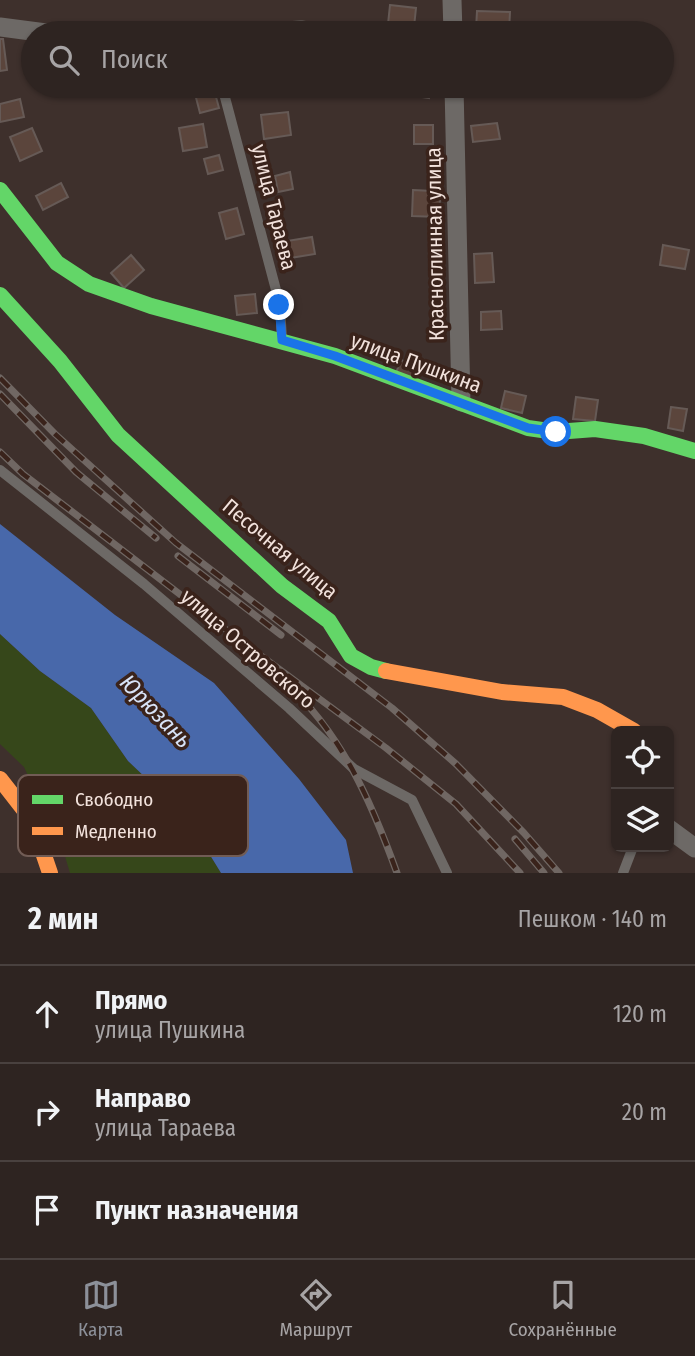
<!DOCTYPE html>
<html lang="ru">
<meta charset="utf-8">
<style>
body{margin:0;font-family:"Fira Sans Condensed",sans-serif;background:#3a302e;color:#f1f3f6}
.controls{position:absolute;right:21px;bottom:21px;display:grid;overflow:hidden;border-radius:10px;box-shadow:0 2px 5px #0004}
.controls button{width:63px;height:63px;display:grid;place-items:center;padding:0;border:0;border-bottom:2px solid #49413f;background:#2e2421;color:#f1f3f6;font:35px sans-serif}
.stop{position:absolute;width:21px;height:21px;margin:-16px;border:5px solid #1a73e8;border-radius:50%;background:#fff}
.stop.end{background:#1a73e8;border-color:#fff;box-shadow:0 2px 7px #0008}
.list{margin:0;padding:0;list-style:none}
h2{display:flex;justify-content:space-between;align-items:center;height:91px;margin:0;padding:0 28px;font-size:30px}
h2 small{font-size:23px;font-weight:400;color:#a7a4a5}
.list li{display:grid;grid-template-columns:46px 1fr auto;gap:21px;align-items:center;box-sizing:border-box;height:98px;padding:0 28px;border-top:2px solid #49413f}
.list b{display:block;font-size:26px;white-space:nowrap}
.list p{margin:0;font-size:23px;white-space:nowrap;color:#a7a4a5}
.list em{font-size:23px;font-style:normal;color:#a7a4a5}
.icon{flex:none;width:38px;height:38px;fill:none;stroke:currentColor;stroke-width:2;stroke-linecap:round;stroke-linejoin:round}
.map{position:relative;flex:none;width:695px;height:873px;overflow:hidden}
.search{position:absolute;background:#2e2421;box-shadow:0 2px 5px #0004;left:21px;right:21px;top:21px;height:77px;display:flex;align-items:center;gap:18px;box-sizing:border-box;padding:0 24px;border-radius:38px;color:#a7a4a5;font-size:26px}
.sheet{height:385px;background:#2e2421}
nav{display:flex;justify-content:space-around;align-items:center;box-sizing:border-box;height:98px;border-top:2px solid #49413f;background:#2e2421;font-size:19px;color:#a7a4a5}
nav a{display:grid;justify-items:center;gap:4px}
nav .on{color:#8c9099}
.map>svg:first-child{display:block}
</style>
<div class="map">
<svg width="695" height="873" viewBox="0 0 695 873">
<rect width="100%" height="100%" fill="#3e302c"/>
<polygon fill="#36471a" points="0,634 40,671 91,708 128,761 186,816 221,873 70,873 64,853 24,767 0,744"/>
<polygon fill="#4868aa" points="0,524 115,615 214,683 299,779 346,840 353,873 221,873 186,816 128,761 91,708 40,671 0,634"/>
<g fill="#5b453c" stroke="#665a56" stroke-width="2">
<polygon points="390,5 416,8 414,27 388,24"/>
<polygon points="477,11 510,12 509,31 476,29"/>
<polygon points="0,39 3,39 7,70 0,71"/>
<polygon points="193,86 213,86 219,108 200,113"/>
<polygon points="416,86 430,86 429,98 415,96"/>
<polygon points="475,86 496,86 497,95 476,96"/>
<polygon points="20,99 24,117 0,122 0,104"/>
<polygon points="288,112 291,135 264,139 261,115"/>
<polygon points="497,123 500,139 473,142 471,126"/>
<polygon points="203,124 207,147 183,151 179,128"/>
<rect x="414" y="125" width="19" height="19"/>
<polygon points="32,128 42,151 20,161 10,137"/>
<polygon points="219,155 223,170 208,174 204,159"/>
<polygon points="290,172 293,189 278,192 275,176"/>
<polygon points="61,183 68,197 43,210 36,196"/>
<polygon points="413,190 432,191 431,199 440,199 439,217 412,216"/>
<polygon points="237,208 244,234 226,239 219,213"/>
<polygon points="312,237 315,254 290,258 287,241"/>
<polygon points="663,245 689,250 685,269 660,265"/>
<polygon points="492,253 494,282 475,283 474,254"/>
<polygon points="131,255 144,270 124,288 111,273"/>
<polygon points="255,294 257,313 237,315 235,296"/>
<polygon points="501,311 502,329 481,330 481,312"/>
<polygon points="401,360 418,366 414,379 396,373"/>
<polygon points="505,391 526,396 522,413 501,408"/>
<polygon points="576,397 598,400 595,421 573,419"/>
<polygon points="671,407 687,409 683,431 668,428"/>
</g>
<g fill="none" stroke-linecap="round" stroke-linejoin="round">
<g stroke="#6d6966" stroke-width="10">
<polyline points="222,86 280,305 282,340"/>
<polyline points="0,470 144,584 289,708 354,769 412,800 447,873"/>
<polyline points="623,873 633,847"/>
</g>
<g stroke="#6d6966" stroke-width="19">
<polyline points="452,0 453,33"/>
<polyline points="0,27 46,33"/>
<polyline points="248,33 301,30 324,33"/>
<polyline points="454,86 461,402"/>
<polyline points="669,829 695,848"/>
</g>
<g stroke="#63d668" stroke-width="16">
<polyline points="0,190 57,263 89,284 151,306 335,356 528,428 556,432 595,429 644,436 695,451"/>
<polyline points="0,295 60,361 118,435 282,586 329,621 351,656 371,667 386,671"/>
</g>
<g stroke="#ff974d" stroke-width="16">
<polyline points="386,671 502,692 563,697 597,710 634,731"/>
<polyline points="0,779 32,820 50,873"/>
</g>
<g stroke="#706763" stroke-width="7">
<g id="rail">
<polyline points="0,378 55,434 176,543 392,708 456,764 524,833 559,873"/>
<polyline points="0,394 76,472 156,538"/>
<polyline points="0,452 23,474 233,635 386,748 456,804 520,873"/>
<polyline points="178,556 281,635"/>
<path d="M285 682C342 734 371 801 397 873"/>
<polyline points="515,839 544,873"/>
</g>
</g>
<use href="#rail" stroke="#3a231b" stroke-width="4.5" stroke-dasharray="13" stroke-linecap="butt"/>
</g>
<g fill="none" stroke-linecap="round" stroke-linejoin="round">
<polyline stroke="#1a73e8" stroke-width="9" points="279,305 282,340 335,356 528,428 556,432"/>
</g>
<g text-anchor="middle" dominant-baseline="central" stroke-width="7" stroke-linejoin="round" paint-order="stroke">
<g font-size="21" fill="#f2e2dc" stroke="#3a231b">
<text transform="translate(274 207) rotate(76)">улица Тараева</text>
<text transform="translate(435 244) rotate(-91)">Красноглинная улица</text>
<text transform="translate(416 363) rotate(20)">улица Пушкина</text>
<text transform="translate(280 549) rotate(40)">Песочная улица</text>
<text transform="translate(248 649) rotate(41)">улица Островского</text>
</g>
<g font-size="23" font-style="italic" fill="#d8e3f7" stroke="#3a231b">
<text transform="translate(156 711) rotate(46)">Юрюзань</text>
</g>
</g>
<rect x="18" y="775" width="230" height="81" rx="10" fill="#3a231b" stroke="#715c55" stroke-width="2"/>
<rect x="32" y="795" width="31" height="9" fill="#63d668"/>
<rect x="32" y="827" width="31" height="8" fill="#ff974d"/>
<g font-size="19" fill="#f2e2dc">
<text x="75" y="806">Свободно</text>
<text x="75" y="838">Медленно</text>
</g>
</svg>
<div class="controls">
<button><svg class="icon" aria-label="locate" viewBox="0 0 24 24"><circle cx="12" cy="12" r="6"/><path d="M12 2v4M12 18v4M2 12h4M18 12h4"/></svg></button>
<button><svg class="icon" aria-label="layers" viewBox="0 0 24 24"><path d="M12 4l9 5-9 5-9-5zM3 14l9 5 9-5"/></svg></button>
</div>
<div class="stop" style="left:556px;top:432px"></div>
<div class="stop end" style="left:279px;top:305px"></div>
<div class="search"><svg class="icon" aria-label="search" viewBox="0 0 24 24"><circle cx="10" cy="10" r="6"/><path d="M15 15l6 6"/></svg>Поиск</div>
</div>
<section class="sheet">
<h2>2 мин<small>Пешком · 140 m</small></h2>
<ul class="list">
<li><svg class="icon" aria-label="ahead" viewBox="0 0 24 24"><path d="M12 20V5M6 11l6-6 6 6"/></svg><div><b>Прямо</b><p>улица Пушкина</p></div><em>120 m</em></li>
<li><svg class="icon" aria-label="right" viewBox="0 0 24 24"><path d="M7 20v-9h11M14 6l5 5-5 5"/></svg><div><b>Направо</b><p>улица Тараева</p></div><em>20 m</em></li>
<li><svg class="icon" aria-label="arrive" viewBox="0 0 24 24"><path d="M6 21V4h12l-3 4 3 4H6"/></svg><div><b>Пункт назначения</b></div></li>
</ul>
</section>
<nav>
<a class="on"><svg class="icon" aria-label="map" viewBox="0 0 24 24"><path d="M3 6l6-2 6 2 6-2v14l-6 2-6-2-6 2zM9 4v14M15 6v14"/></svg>Карта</a>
<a><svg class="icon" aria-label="directions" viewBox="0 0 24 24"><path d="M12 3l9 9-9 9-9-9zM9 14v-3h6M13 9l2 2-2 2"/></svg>Маршрут</a>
<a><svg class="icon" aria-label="saved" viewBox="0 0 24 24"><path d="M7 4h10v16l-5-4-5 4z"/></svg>Сохранённые</a>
</nav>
